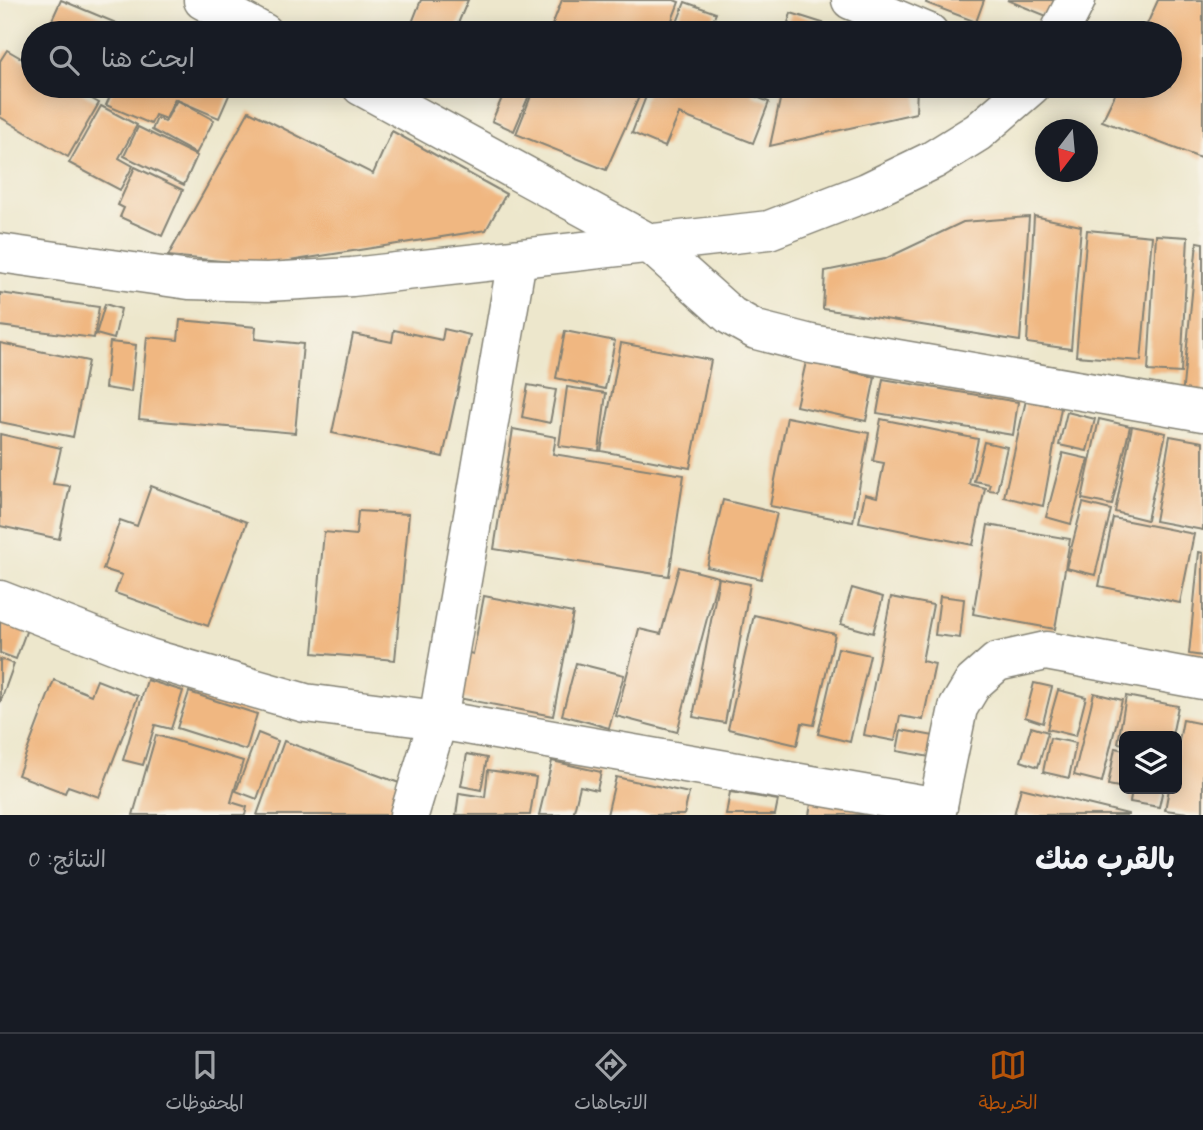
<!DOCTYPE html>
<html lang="ar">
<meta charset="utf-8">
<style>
body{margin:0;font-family:Mynerve,"Playpen Sans Arabic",sans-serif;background:#242831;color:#f1f3f6;direction:rtl}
.controls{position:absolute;right:21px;bottom:21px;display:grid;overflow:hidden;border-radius:10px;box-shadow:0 4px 18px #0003}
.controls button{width:63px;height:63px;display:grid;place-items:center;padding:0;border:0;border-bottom:2px solid #363941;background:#171b24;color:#f1f3f6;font:35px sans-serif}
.compass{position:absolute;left:1035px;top:119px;width:63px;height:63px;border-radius:50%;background:#171b24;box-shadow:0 4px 18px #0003;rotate:196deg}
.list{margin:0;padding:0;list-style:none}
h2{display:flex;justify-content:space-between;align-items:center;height:91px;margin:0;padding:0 28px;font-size:30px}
h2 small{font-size:23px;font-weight:400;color:#9ea1a6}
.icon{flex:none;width:38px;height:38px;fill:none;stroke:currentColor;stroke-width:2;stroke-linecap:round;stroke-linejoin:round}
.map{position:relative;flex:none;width:1203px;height:815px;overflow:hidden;direction:ltr}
.search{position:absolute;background:#171b24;box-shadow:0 4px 18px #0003;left:21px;right:21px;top:21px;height:77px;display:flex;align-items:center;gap:18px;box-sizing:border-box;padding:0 24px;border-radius:38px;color:#9ea1a6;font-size:26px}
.sheet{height:217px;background:#171b24}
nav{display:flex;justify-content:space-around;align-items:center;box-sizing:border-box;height:98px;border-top:2px solid #363941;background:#171b24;font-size:19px;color:#9ea1a6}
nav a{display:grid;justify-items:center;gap:4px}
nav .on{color:#b45309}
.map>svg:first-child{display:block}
</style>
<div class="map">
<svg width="1203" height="815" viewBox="0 0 1203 815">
<rect width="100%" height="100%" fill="#f7f3e8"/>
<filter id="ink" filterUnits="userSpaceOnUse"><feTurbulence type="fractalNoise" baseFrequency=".0143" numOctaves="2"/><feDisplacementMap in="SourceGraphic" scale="14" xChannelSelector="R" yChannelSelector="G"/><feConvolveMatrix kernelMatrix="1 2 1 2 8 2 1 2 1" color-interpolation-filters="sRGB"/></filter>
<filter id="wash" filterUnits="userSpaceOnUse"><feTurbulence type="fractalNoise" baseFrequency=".00686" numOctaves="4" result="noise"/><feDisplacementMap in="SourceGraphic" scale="28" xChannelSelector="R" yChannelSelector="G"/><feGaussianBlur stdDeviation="1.57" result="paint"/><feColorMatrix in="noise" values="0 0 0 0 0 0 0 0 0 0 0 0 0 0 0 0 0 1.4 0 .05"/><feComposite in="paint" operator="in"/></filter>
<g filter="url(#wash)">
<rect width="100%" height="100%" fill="#ede7cc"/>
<g id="blocks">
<g fill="#f0b781">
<polygon points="61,0 133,30 132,33 46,33"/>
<polygon points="421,0 468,0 454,33 408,33"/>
<polygon points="562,0 674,0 679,2 667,33 549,33"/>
<polygon points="927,0 984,0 976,22 926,3"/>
<polygon points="1007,0 1055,0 1049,17"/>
<polygon points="1158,0 1203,0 1203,159 1102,121 1119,86 1170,86 1170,33 1143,33"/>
<polygon points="685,2 716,13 708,33 673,33"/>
<polygon points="791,13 854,33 785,33"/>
<polygon points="7,50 33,65 33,86 69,86 99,103 68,157 0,117 0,61"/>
<polygon points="115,86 233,86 219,118 175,99 166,119 155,115 151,124 106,105"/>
<polygon points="507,86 533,86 514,131 492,121"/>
<polygon points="535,86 643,88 606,170 516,134"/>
<polygon points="650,86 756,86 752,95 769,102 753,143 679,114 665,147 632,133"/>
<polygon points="783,86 917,86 916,113 770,146"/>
<polygon points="177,100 214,120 196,154 152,130 157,118 165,122"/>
<polygon points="101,106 137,125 119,158 133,166 120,190 69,163"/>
<polygon points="249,111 373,174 392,131 506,194 486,230 264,265 168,256"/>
<polygon points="138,127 197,156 184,185 124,156"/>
<polygon points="135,167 183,190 162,236 120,217 124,208 118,205"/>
<polygon points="1034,216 1081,226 1071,349 1027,343"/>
<polygon points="1029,217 1020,341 823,309 825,271 885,259 963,222"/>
<polygon points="1087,230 1152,236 1141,361 1076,356"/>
<polygon points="1156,235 1188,237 1181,373 1148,371"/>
<polygon points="1197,242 1203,243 1203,399 1182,397"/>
<polygon points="0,293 99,307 94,338 0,326"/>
<polygon points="105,304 121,309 114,339 96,334"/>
<polygon points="180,320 256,327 255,339 303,344 295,433 139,419 147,337 178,340"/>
<polygon points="444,329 470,335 443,457 332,433 353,334 392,342 394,330 442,340"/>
<polygon points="565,331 615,341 605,389 556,378"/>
<polygon points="110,342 136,345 131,392 105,388"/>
<polygon points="0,343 88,361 73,437 0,422"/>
<polygon points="621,343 711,360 690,468 601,451"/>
<polygon points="806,362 875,377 866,421 796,406"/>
<polygon points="883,379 1018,402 1013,435 877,413"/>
<polygon points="528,385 556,390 550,423 522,417"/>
<polygon points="567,387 606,393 599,451 559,446"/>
<polygon points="1026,400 1061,408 1043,506 1004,497"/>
<polygon points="1067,412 1095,419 1087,451 1059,445"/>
<polygon points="787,417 869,433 853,522 770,506"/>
<polygon points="881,419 978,439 969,484 985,488 973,545 859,522 865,494 877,497 884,463 873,461"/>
<polygon points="1099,419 1130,426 1112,505 1082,499"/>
<polygon points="1132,426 1166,433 1147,520 1115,512"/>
<polygon points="513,429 556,437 553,454 684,475 669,576 494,549"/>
<polygon points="0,434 61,448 53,484 70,486 59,539 0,526"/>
<polygon points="1170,436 1203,442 1203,530 1155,521"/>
<polygon points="984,442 1007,447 997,491 988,490 990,484 974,481"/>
<polygon points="1063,453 1089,459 1071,524 1046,517"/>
<polygon points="151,486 247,522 208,626 115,593 122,575 103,569 120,520 137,526"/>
<polygon points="723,500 777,513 761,579 707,567"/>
<polygon points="1083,503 1111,510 1095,575 1066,568"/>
<polygon points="358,511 409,514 395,660 313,653 324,532 356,535"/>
<polygon points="1113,518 1194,534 1180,603 1099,586"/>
<polygon points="988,525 1070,539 1055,629 973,614"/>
<polygon points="1199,552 1203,553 1203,656 1189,654"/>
<polygon points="679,567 718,577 677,732 616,716 639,629 661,634"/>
<polygon points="719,578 750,584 725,723 693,717"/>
<polygon points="852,588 883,597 873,633 841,624"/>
<polygon points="484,596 573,613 553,716 453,697 462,651 473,654"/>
<polygon points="940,596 964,599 960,638 935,635"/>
<polygon points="891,597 933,605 922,661 935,664 923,720 900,716 895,741 864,735"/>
<polygon points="754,615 835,634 814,725 802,723 797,745 728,729"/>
<polygon points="0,616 28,626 16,659 0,653"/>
<polygon points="838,648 870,655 850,742 818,734"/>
<polygon points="0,659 14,664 0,703"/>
<polygon points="576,663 624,675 609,728 562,715"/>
<polygon points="54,680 91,695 97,680 138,696 99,797 68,786 65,793 18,775"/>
<polygon points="147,680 183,691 171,729 155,725 143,765 123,760"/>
<polygon points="1034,683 1052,687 1043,723 1025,717"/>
<polygon points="1058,690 1086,697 1076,736 1047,729"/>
<polygon points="189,692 257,714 246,750 177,728"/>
<polygon points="1094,693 1122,700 1102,782 1074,775"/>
<polygon points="1126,696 1178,706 1172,736 1124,736 1124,744 1118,743"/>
<polygon points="1183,720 1203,724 1203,815 1165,810 1169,789 1177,789 1177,751"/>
<polygon points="1031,727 1048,732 1038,767 1021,761"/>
<polygon points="901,730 945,738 941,759 897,751"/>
<polygon points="258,733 278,741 257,799 236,791"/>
<polygon points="156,735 243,761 231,802 247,807 245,815 133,815"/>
<polygon points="1050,738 1076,743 1069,778 1043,772"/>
<polygon points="284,741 402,784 395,815 257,815"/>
<polygon points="1115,748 1124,750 1124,788 1108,785"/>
<polygon points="467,754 487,758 481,790 461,786"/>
<polygon points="552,761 601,772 597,790 580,786 573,815 539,815"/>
<polygon points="488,770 536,777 530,815 456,815 459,793 485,797"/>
<polygon points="616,777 689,793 684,815 607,815"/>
<polygon points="1021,788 1128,814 1128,815 1014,815"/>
<polygon points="1132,789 1163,789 1159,807 1130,802"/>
<polygon points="730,792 778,800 775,815 726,815"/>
<polygon points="813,793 903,815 809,815"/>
</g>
</g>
</g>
<g filter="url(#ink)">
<use href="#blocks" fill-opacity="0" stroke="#848274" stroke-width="2"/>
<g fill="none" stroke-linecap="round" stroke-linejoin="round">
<g stroke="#848274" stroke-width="41">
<g id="minor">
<polyline points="203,0 264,33"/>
<polyline points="851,0 929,33"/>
<polyline points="1059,33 1076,0"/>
<polyline points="361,86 649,243 731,316 756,330 811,344 1203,412"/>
<polyline points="0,253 189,280 267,282 352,277 769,230 867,192 933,160 978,132 1031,86"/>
<polyline points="0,600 149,658 305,703 438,720 938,807"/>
<polyline points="409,815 438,720 517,259"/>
<polyline points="936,815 958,708 973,683 997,662 1046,651 1203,680"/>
</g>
</g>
<use href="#minor" stroke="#fff" stroke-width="38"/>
</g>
</g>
</svg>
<div class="controls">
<button><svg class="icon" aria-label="layers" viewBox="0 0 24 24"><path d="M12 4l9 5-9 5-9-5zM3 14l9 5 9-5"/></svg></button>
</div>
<svg class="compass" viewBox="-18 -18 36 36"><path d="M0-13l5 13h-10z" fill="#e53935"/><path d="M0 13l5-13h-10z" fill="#9ea1a6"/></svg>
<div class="search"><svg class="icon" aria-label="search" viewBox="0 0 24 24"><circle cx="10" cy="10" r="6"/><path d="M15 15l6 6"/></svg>ابحث هنا</div>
</div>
<section class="sheet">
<h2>بالقرب منك<small>النتائج: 0</small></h2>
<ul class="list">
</ul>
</section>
<nav>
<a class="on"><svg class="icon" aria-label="map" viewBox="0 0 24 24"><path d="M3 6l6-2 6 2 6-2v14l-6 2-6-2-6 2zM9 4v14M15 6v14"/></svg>الخريطة</a>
<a><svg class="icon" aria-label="directions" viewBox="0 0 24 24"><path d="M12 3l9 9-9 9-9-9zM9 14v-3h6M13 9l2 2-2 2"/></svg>الاتجاهات</a>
<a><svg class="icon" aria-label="saved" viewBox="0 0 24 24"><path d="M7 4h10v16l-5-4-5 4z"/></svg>المحفوظات</a>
</nav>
